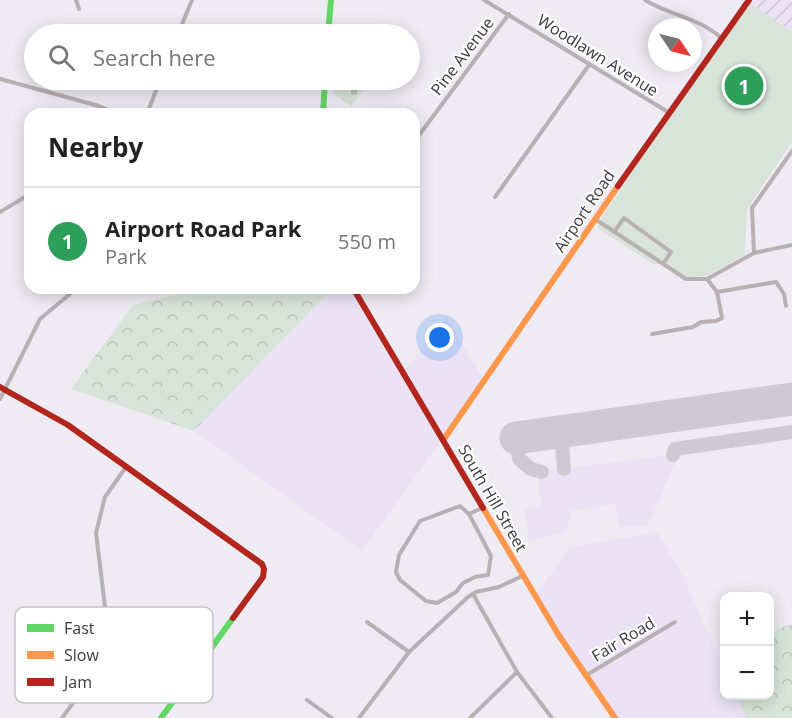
<!DOCTYPE html>
<meta charset="utf-8">
<style>
body{margin:0;font-family:"Open Sans",sans-serif;background:#f6f6f6;color:#222}
.controls{position:absolute;right:18px;bottom:18px;display:grid;overflow:hidden;border-radius:12px;box-shadow:0 3px 15px #0003}
.controls button{width:54px;height:54px;display:grid;place-items:center;padding:0;border:0;border-bottom:2px solid #e0e0e0;background:#fff;color:#222;font:30px sans-serif}
.compass{position:absolute;left:648px;top:18px;width:54px;height:54px;border-radius:50%;background:#fff;box-shadow:0 3px 15px #0003;rotate:125deg}
.you{position:absolute;left:440px;top:338px;width:21px;height:21px;margin:-15px;border:4px solid #fff;border-radius:50%;background:#1a73e8;box-shadow:0 0 0 9px #1a73e833}
.badge{display:grid;place-items:center;width:39px;height:39px;border-radius:50%;background:#7a777e;color:#fff;font-size:20px;font-weight:700}
.pin{position:absolute;translate:-50% -50%;border:3px solid #fff;box-shadow:0 2px 6px #0006}
.list{margin:0;padding:0;list-style:none}
h2{display:flex;justify-content:space-between;align-items:center;height:78px;margin:0;padding:0 24px;font-size:26px}
h2 small{font-size:20px;font-weight:400;color:#767676}
.list li{display:grid;grid-template-columns:39px 1fr auto;gap:18px;align-items:center;box-sizing:border-box;height:108px;padding:0 24px;border-top:2px solid #e0e0e0}
.list b{display:block;font-size:22px;white-space:nowrap}
.list p{margin:0;font-size:20px;white-space:nowrap;color:#767676}
.list em{font-size:20px;font-style:normal;color:#767676}
.icon{flex:none;width:33px;height:33px;fill:none;stroke:currentColor;stroke-width:2;stroke-linecap:round;stroke-linejoin:round}
.map{position:relative;flex:none;width:792px;height:718px;overflow:hidden}
.search{position:absolute;background:#fff;box-shadow:0 3px 15px #0003;left:24px;top:24px;width:396px;height:66px;display:flex;align-items:center;gap:15px;box-sizing:border-box;padding:0 21px;border-radius:33px;color:#767676;font-size:22px}
.panel{position:absolute;background:#fff;box-shadow:0 3px 15px #0003;left:24px;top:108px;width:396px;height:186px;border-radius:18px}
.map>svg:first-child{display:block}
</style>
<div class="map">
<svg width="792" height="718" viewBox="0 0 792 718">
<defs>
<pattern id="industrial-furrows" width="10" height="10" patternUnits="userSpaceOnUse" patternTransform="scale(1.5)"><rect width="10" height="10" fill="#ebe3f5"/><path d="M-1 1l2-2M0 10L10 0M9 11l2-2" fill="none" stroke="#cac4d3"/></pattern>
<pattern id="forest-crowns" width="20" height="18" patternUnits="userSpaceOnUse" patternTransform="scale(1.5)"><rect width="20" height="18" fill="#d8e4da"/><path d="M2 6a3 3 0 1 1 6 0M12 15a3 3 0 1 1 6 0" fill="none" stroke="#bac4bc"/></pattern>
<pattern id="cemetery-stones" width="16" height="16" patternUnits="userSpaceOnUse" patternTransform="scale(1.5)"><rect width="16" height="16" fill="#d8e4da"/><path d="M2 7V4a2 2 0 0 1 4 0v3zM10 15v-3a2 2 0 0 1 4 0v3z" fill="#bac4bc"/></pattern>
</defs>
<rect width="100%" height="100%" fill="#efebf4"/>
<g fill="#ebe3f5">
<polygon points="333,288 350,288 403,374 446,315 484,381 362,551 194,431"/>
<polygon points="679,454 648,525 619,527 615,504 571,511 567,531 529,542 525,508 541,506 537,472"/>
<polygon points="657,532 683,576 724,670 724,696 736,696 746,718 618,718 589,681 536,595 570,547"/>
</g>
<polygon fill="url(#industrial-furrows)" points="792,0 792,32 747,1 748,0"/>
<g fill="url(#forest-crowns)">
<polygon points="204,288 333,288 194,431 71,389 133,305"/>
<polygon points="792,625 792,718 746,718 736,696 770,696 770,635 782,627"/>
</g>
<polygon fill="url(#cemetery-stones)" points="343,80 352,80 364,89 351,106 333,93"/>
<path fill="#d8e4da" d="M747 1 792 32V142L747 209 745 254C711 274 696 289 660 264L655 265 597 228 600 223 599 222Z"/>
<g fill="none" stroke-linecap="round" stroke-linejoin="round">
<g stroke="#cfcad2" stroke-width="14">
<polyline points="561,432 564,469"/>
<polyline points="516,438 519,459 531,469 542,472"/>
<polyline points="673,455 675,449 792,432"/>
</g>
<polyline stroke="#cfcad2" stroke-width="33" points="516,438 792,399"/>
<g stroke="#b8b0b3" stroke-width="4">
<polyline points="76,0 79,9"/>
<polyline points="484,0 668,112"/>
<path d="M645 0C669 15 700 18 721 38"/>
<polyline points="178,34 192,0"/>
<polyline points="0,79 99,106 118,114"/>
<polyline points="147,114 160,80"/>
<polyline points="414,142 509,14"/>
<polyline points="495,197 589,65"/>
<polyline points="0,212 30,194"/>
<polyline points="595,219 686,279 707,279 754,253 752,208 792,151"/>
<polyline points="614,232 624,218 671,252 663,264"/>
<polyline points="754,253 792,245"/>
<polyline points="717,292 776,282 784,294 786,306"/>
<polyline points="652,334 693,327 701,322 716,321 722,318 717,292 707,279"/>
<polyline points="0,399 40,319 77,288"/>
<polygon points="460,506 469,514 491,556 488,575 475,577 463,583 456,592 437,603 426,601 400,580 396,572 399,555 420,521"/>
<polyline points="469,514 482,508"/>
<polyline points="473,594 517,672 552,718"/>
<polyline points="367,622 409,652"/>
<polyline points="585,676 675,622"/>
<polyline points="307,700 332,718"/>
<polyline points="62,718 92,677 104,652 107,638 107,623 96,533 105,497 126,467"/>
<polyline points="359,718 409,652 468,597 476,592 499,587 522,576"/>
<polyline points="470,718 517,672"/>
</g>
<g stroke="#63d668" stroke-width="6">
<polyline points="328,34 331,0"/>
<polyline points="323,114 325,80"/>
<polyline points="161,718 233,618"/>
</g>
<g stroke="#ff974d" stroke-width="6">
<polyline points="444,439 618,186"/>
<polyline points="483,508 558,634 615,718"/>
</g>
<g stroke="#b3261e" stroke-width="6">
<polyline points="618,186 749,0"/>
<polyline points="353,288 483,508"/>
<polyline points="0,387 68,425 262,564 264,569 263,577 233,618"/>
</g>
</g>
<g text-anchor="middle" dominant-baseline="central" stroke-width="4.5" stroke-linejoin="round" paint-order="stroke">
<g font-size="16" fill="#3b383f" stroke="#fff">
<text transform="translate(598 55) rotate(32)">Woodlawn Avenue</text>
<text transform="translate(462 56) rotate(-53)">Pine Avenue</text>
<text transform="translate(584 211) rotate(-56)">Airport Road</text>
<text transform="translate(493 498) rotate(60)">South Hill Street</text>
<text transform="translate(623 639) rotate(-31)">Fair Road</text>
</g>
</g>
<rect x="15" y="607" width="198" height="96" rx="9" fill="#fff" stroke="#c4c3c5" stroke-width="1.5"/>
<rect x="27" y="624" width="27" height="8" fill="#63d668"/>
<rect x="27" y="651" width="27" height="8" fill="#ff974d"/>
<rect x="27" y="678" width="27" height="8" fill="#b3261e"/>
<g font-size="16" fill="#3b383f">
<text x="64" y="634">Fast</text>
<text x="64" y="661">Slow</text>
<text x="64" y="688">Jam</text>
</g>
</svg>
<div class="controls">
<button>+</button>
<button>−</button>
</div>
<svg class="compass" viewBox="-18 -18 36 36"><path d="M0-13l5 13h-10z" fill="#e53935"/><path d="M0 13l5-13h-10z" fill="#767676"/></svg>
<div class="you"></div>
<div class="pin badge" style="left:744px;top:86px;background:#2e9e5b">1</div>
<div class="search"><svg class="icon" aria-label="search" viewBox="0 0 24 24"><circle cx="10" cy="10" r="6"/><path d="M15 15l6 6"/></svg>Search here</div>
<section class="panel">
<h2>Nearby<small></small></h2>
<ul class="list">
<li><span class="badge" style="background:#2e9e5b">1</span><div><b>Airport Road Park</b><p>Park</p></div><em>550 m</em></li>
</ul>
</section>
</div>
